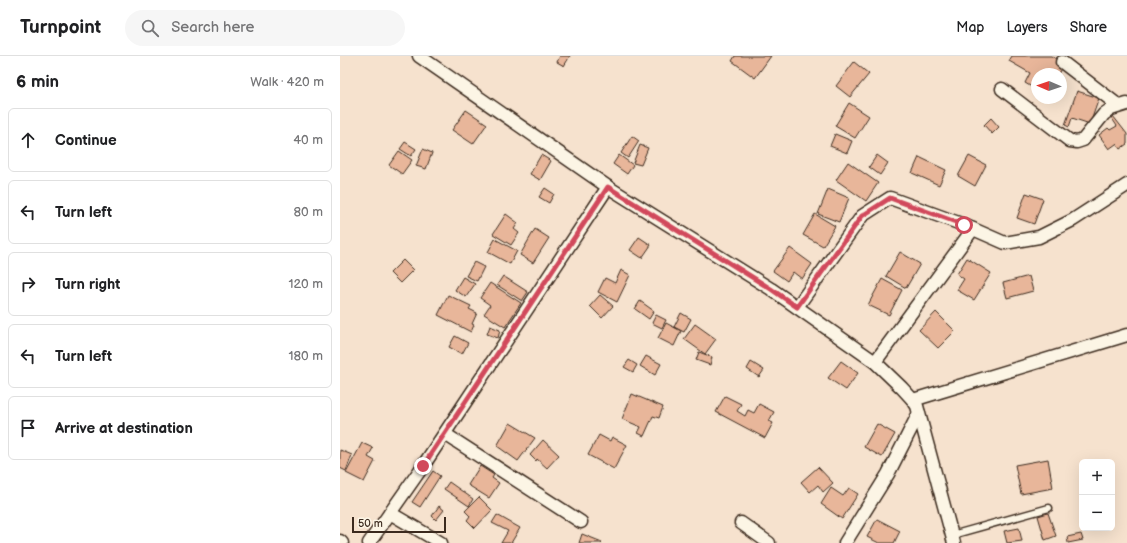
<!DOCTYPE html>
<meta charset="utf-8">
<style>
body{margin:0;font-family:"Balsamiq Sans",sans-serif;background:#f6f6f6;color:#202124}
.controls{position:absolute;right:12px;bottom:12px;display:grid;overflow:hidden;border-radius:6px;box-shadow:0 4px 16px #0002}
.controls button{width:36px;height:36px;display:grid;place-items:center;padding:0;border:0;border-bottom:1px solid #e0e0e0;background:#fff;color:#202124;font:20px sans-serif}
.compass{position:absolute;left:691px;top:12px;width:36px;height:36px;border-radius:50%;background:#fff;box-shadow:0 4px 16px #0002;rotate:272deg}
.scale{position:absolute;left:12px;bottom:10px;width:94px;box-sizing:border-box;padding-left:4px;border:2px solid #3b2a1e;border-top:0;font-size:11px;line-height:14px;white-space:nowrap;color:#3b2a1e;-webkit-text-stroke:3px #fcf5e5;paint-order:stroke}
.stop{position:absolute;width:12px;height:12px;margin:-9px;border:3px solid #d1495b;border-radius:50%;background:#fff}
.stop.end{background:#d1495b;border-color:#fff;box-shadow:0 1px 4px #0008}
.list{margin:0;padding:0;list-style:none}
h2{display:flex;justify-content:space-between;align-items:center;height:52px;margin:0;padding:0 16px;font-size:17px}
h2 small{font-size:13px;font-weight:400;color:#757577}
.list li{display:grid;grid-template-columns:26px 1fr auto;gap:12px;align-items:center;box-sizing:border-box;height:64px;margin:0 8px 8px;padding:0 8px;border:1px solid #e0e0e0;border-radius:6px}
.list b{display:block;font-size:15px;white-space:nowrap}
.list em{font-size:13px;font-style:normal;color:#757577}
.icon{flex:none;width:22px;height:22px;fill:none;stroke:currentColor;stroke-width:2;stroke-linecap:round;stroke-linejoin:round}
.map{position:relative;flex:none;width:787px;height:487px;overflow:hidden}
header{display:flex;align-items:center;gap:24px;box-sizing:border-box;height:56px;padding:0 20px;background:#fff;border-bottom:1px solid #e0e0e0}
header strong{font-size:19px}
nav{display:flex;gap:22px;margin-inline-start:auto;font-size:14px}
.search{width:280px;height:36px;background:#f6f6f6;display:flex;align-items:center;gap:10px;box-sizing:border-box;padding:0 14px;border-radius:22px;color:#757577;font-size:15px}
main{display:flex}
aside{flex:1;background:#fff}
.map>svg:first-child{display:block}
</style>
<header>
<strong>Turnpoint</strong>
<div class="search"><svg class="icon" aria-label="search" viewBox="0 0 24 24"><circle cx="10" cy="10" r="6"/><path d="M15 15l6 6"/></svg>Search here</div>
<nav><a>Map</a><a>Layers</a><a>Share</a></nav>
</header>
<main>
<aside>
<h2>6 min<small>Walk · 420 m</small></h2>
<ul class="list">
<li><svg class="icon" aria-label="ahead" viewBox="0 0 24 24"><path d="M12 20V5M6 11l6-6 6 6"/></svg><div><b>Continue</b></div><em>40 m</em></li>
<li><svg class="icon" aria-label="left" viewBox="0 0 24 24"><path d="M17 20v-9H6M10 6l-5 5 5 5"/></svg><div><b>Turn left</b></div><em>80 m</em></li>
<li><svg class="icon" aria-label="right" viewBox="0 0 24 24"><path d="M7 20v-9h11M14 6l5 5-5 5"/></svg><div><b>Turn right</b></div><em>120 m</em></li>
<li><svg class="icon" aria-label="left" viewBox="0 0 24 24"><path d="M17 20v-9H6M10 6l-5 5 5 5"/></svg><div><b>Turn left</b></div><em>180 m</em></li>
<li><svg class="icon" aria-label="arrive" viewBox="0 0 24 24"><path d="M6 21V4h12l-3 4 3 4H6"/></svg><div><b>Arrive at destination</b></div></li>
</ul>
</aside>
<div class="map">
<svg width="787" height="487" viewBox="0 0 787 487">
<rect width="100%" height="100%" fill="#f6e2ce"/>
<filter id="ink" filterUnits="userSpaceOnUse"><feTurbulence type="fractalNoise" baseFrequency=".025" numOctaves="2"/><feDisplacementMap in="SourceGraphic" scale="8" xChannelSelector="R" yChannelSelector="G"/><feConvolveMatrix kernelMatrix="1 2 1 2 8 2 1 2 1" color-interpolation-filters="sRGB"/></filter>
<g filter="url(#ink)">
<g fill="#e8b69a" stroke="#3b2a1e">
<polygon points="220,0 230,0 224,10 217,6"/>
<polygon points="395,0 431,0 415,22 392,5"/>
<polygon points="672,0 711,0 724,7 718,18 697,18 697,34 685,27 690,17 669,5"/>
<polygon points="514,6 529,18 510,41 496,30"/>
<polygon points="737,35 759,42 750,68 732,62 729,71 725,69"/>
<polygon points="509,47 529,60 515,82 495,70"/>
<polygon points="126,54 147,68 133,88 112,74"/>
<polygon points="773,60 787,78 787,88 780,93 776,88 769,93 759,79 768,72 770,74 777,70 771,61"/>
<polygon points="651,62 659,71 652,78 644,69"/>
<polygon points="495,78 512,85 507,97 490,90"/>
<polygon points="292,80 299,85 288,102 281,97"/>
<polygon points="65,86 76,93 71,100 60,93"/>
<polygon points="300,89 308,92 301,109 293,107"/>
<polygon points="83,93 92,97 86,113 76,110"/>
<polygon points="59,95 72,104 62,118 49,109"/>
<polygon points="201,99 211,105 200,124 190,118"/>
<polygon points="279,99 293,109 287,118 273,108"/>
<polygon points="537,99 548,107 540,119 529,111"/>
<polygon points="629,100 646,109 635,130 618,120"/>
<polygon points="579,101 606,114 599,129 572,117"/>
<polygon points="508,106 538,127 526,145 496,124"/>
<polygon points="205,132 214,138 209,147 199,141"/>
<polygon points="488,133 509,142 499,166 478,158"/>
<polygon points="686,137 703,143 694,168 677,162"/>
<polygon points="166,158 178,167 174,173 179,177 171,189 153,178"/>
<polygon points="475,158 495,170 483,190 463,179"/>
<polygon points="195,173 209,182 193,207 180,199"/>
<polygon points="299,181 311,189 302,202 290,194"/>
<polygon points="155,183 177,195 170,208 148,196"/>
<polygon points="450,192 472,208 462,223 453,216 447,225 433,215"/>
<polygon points="560,196 580,208 566,232 546,220"/>
<polygon points="627,202 651,217 634,244 617,234 624,223 617,218"/>
<polygon points="63,204 73,214 60,227 50,217"/>
<polygon points="134,206 144,211 137,225 126,220"/>
<polygon points="281,214 290,219 277,246 258,236 265,222 275,227"/>
<polygon points="163,220 188,236 182,245 157,229"/>
<polygon points="689,220 693,235 667,242 663,227"/>
<polygon points="123,221 135,228 126,241 115,234"/>
<polygon points="542,223 562,234 549,259 528,249"/>
<polygon points="150,227 181,247 165,271 144,258 150,249 140,242"/>
<polygon points="108,239 131,250 129,253 137,257 132,268 134,269 131,276 98,259"/>
<polygon points="260,239 273,250 262,262 250,250"/>
<polygon points="300,245 314,255 309,263 295,253"/>
<polygon points="596,256 615,275 598,292 579,274"/>
<polygon points="341,257 351,263 344,276 334,271"/>
<polygon points="316,259 326,264 322,272 312,267"/>
<polygon points="326,267 341,275 334,290 318,282"/>
<polygon points="355,268 376,283 365,298 344,283"/>
<polygon points="150,270 160,274 158,282 147,278"/>
<polygon points="115,280 128,287 122,298 109,291"/>
<polygon points="359,296 372,301 370,309 356,304"/>
<polygon points="306,300 321,308 315,319 300,310"/>
<polygon points="289,304 297,309 293,316 284,311"/>
<polygon points="501,305 518,317 506,334 488,322"/>
<polygon points="411,306 424,314 419,321 407,313"/>
<polygon points="292,338 323,351 319,362 313,360 304,380 298,377 301,371 282,363"/>
<polygon points="385,340 401,348 397,355 405,360 408,354 414,357 419,348 434,356 429,365 433,367 425,382 376,356"/>
<polygon points="170,367 195,382 178,405 157,390"/>
<polygon points="537,368 555,378 542,401 524,391"/>
<polygon points="259,379 270,385 272,381 287,389 274,413 248,399"/>
<polygon points="203,384 219,399 207,412 197,403 196,405 190,399"/>
<polygon points="22,387 33,392 28,401 35,405 24,426 6,417"/>
<polygon points="0,394 12,399 6,415 0,412"/>
<polygon points="708,403 713,432 681,438 675,409"/>
<polygon points="140,410 154,419 152,422 159,427 149,442 128,429"/>
<polygon points="478,411 493,427 483,436 478,429 470,436 461,426"/>
<polygon points="93,415 100,420 80,451 72,446"/>
<polygon points="109,426 133,443 129,450 104,433"/>
<polygon points="491,432 503,440 509,432 518,438 502,463 481,448"/>
<polygon points="139,441 152,454 135,472 127,464 130,460 125,455"/>
<polygon points="99,450 104,454 96,464 92,460"/>
<polygon points="708,457 716,480 705,484 698,460"/>
<polygon points="157,459 180,472 171,487 161,487 168,475 152,467"/>
<polygon points="537,463 560,475 554,487 539,487 527,481"/>
<polygon points="679,472 682,485 667,487 664,475"/>
<polygon points="242,478 262,486 261,487 239,487"/>
<polygon points="741,478 743,484 728,487 727,481"/>
</g>
<g fill="none" stroke-linecap="round" stroke-linejoin="round">
<g stroke="#3b2a1e" stroke-width="9">
<polyline id="service" points="612,479 709,452"/>
</g>
<g stroke="#3b2a1e" stroke-width="15">
<g id="minor">
<polyline points="79,0 268,131 431,233 535,306 562,332 573,344 577,350 614,487"/>
<polyline points="722,6 779,50"/>
<polyline points="662,33 730,85 737,86 743,84 764,58 771,53 787,48"/>
<polyline points="457,251 522,160 550,142 624,169 665,187 699,181 733,164 787,129"/>
<polyline points="535,306 633,173"/>
<polyline points="573,344 787,279"/>
<polyline points="105,378 241,466"/>
<polyline points="50,457 101,487"/>
<polyline points="401,467 429,487"/>
<polyline points="0,485 2,487"/>
<polyline points="29,487 83,410 268,131"/>
<polyline points="505,487 548,418 579,357"/>
</g>
</g>
<use href="#service" stroke="#fcf5e5" stroke-width="6"/>
<use href="#minor" stroke="#fcf5e5" stroke-width="12"/>
</g>
</g>
<g fill="none" stroke-linecap="round" stroke-linejoin="round" filter="url(#ink)">
<polyline stroke="#d1495b" stroke-width="5" points="83,410 268,131 431,233 457,251 522,160 550,142 624,169"/>
</g>
</svg>
<div class="controls">
<button>+</button>
<button>−</button>
</div>
<svg class="compass" viewBox="-18 -18 36 36"><path d="M0-13l5 13h-10z" fill="#e53935"/><path d="M0 13l5-13h-10z" fill="#757577"/></svg>
<div class="scale">50 m</div>
<div class="stop" style="left:624px;top:169px"></div>
<div class="stop end" style="left:83px;top:410px"></div>
</div>
</main>
